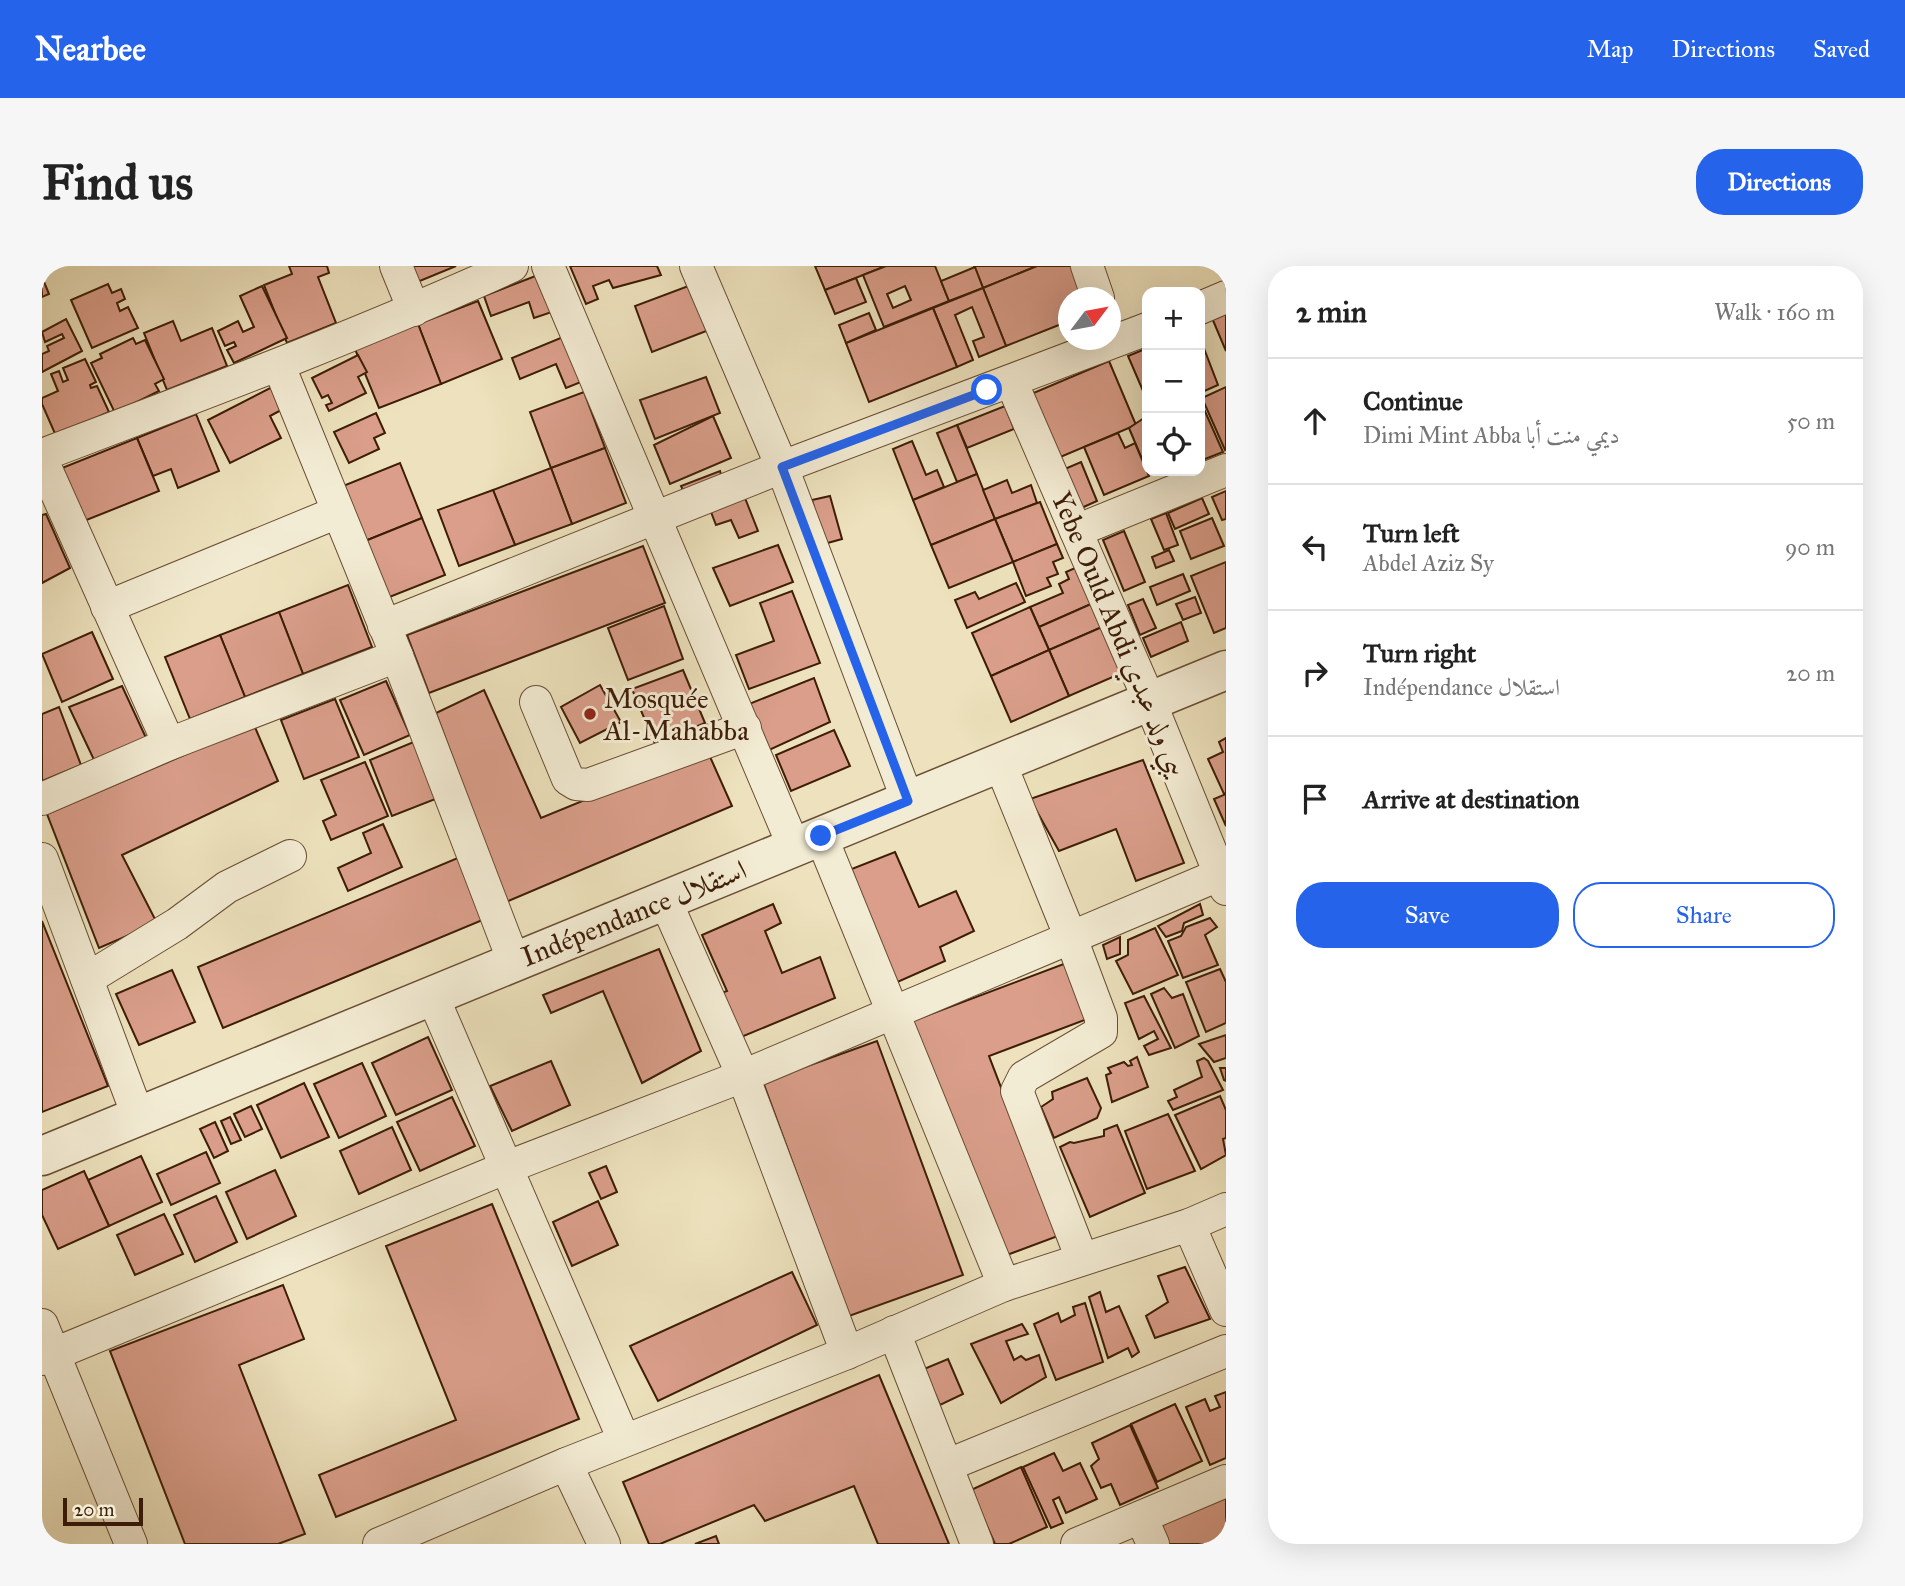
<!DOCTYPE html>
<meta charset="utf-8">
<style>
body{margin:0;font-family:"IM FELL Great Primer",Amiri,serif;background:#f6f6f6;color:#222}
.controls{position:absolute;right:21px;top:21px;display:grid;overflow:hidden;border-radius:14px;box-shadow:0 7px 28px #0002}
.controls button{width:63px;height:63px;display:grid;place-items:center;padding:0;border:0;border-bottom:2px solid #e0e0e0;background:#fff;color:#222;font:35px sans-serif}
.compass{position:absolute;left:1016px;top:21px;width:63px;height:63px;border-radius:50%;background:#fff;box-shadow:0 7px 28px #0002;rotate:58deg}
.scale{position:absolute;left:21px;bottom:18px;width:80px;box-sizing:border-box;padding-left:7px;border:4px solid #3d1d07;border-top:0;font-size:19px;line-height:24px;white-space:nowrap;color:#3d1d07;-webkit-text-stroke:5px #f3ecd4;paint-order:stroke}
.stop{position:absolute;width:21px;height:21px;margin:-16px;border:5px solid #2563eb;border-radius:50%;background:#fff}
.stop.end{background:#2563eb;border-color:#fff;box-shadow:0 2px 7px #0008}
.list{margin:0;padding:0;list-style:none}
h2{display:flex;justify-content:space-between;align-items:center;height:91px;margin:0;padding:0 28px;font-size:30px}
h2 small{font-size:23px;font-weight:400;color:#767676}
.list li{display:grid;grid-template-columns:46px 1fr auto;gap:21px;align-items:center;box-sizing:border-box;height:126px;padding:0 28px;border-top:2px solid #e0e0e0}
.list b{display:block;font-size:26px;white-space:nowrap}
.list p{margin:0;font-size:23px;white-space:nowrap;color:#767676}
.list em{font-size:23px;font-style:normal;color:#767676}
.actions{display:flex;gap:14px;padding:21px 28px}
.actions a{flex:1;padding:16px 0;border:2px solid #2563eb;border-radius:28px;text-align:center;font-size:24px;color:#2563eb}
.actions .main{background:#2563eb;color:#fff}
.icon{flex:none;width:38px;height:38px;fill:none;stroke:currentColor;stroke-width:2;stroke-linecap:round;stroke-linejoin:round}
.map{position:relative;flex:none;width:1184px;height:1278px;overflow:hidden;border-radius:28px}
header{display:flex;align-items:center;gap:42px;box-sizing:border-box;height:98px;padding:0 35px;background:#2563eb;color:#fff}
header strong{font-size:33px}
nav{display:flex;gap:38px;margin-inline-start:auto;font-size:24px}
.intro{display:flex;align-items:center;justify-content:space-between;box-sizing:border-box;height:168px;padding:0 42px}
h1{margin:0;font-size:49px}
.button{padding:18px 32px;border-radius:28px;background:#2563eb;color:#fff;font-size:24px;font-weight:700}
main{display:flex;gap:42px;padding:0 42px}
aside{flex:1;background:#fff;border-radius:28px;box-shadow:0 7px 28px #0002}
.map>svg:first-child{display:block}
</style>
<header>
<strong>Nearbee</strong>
<nav><a>Map</a><a>Directions</a><a>Saved</a></nav>
</header>
<div class="intro"><h1>Find us</h1><a class="button">Directions</a></div>
<main>
<div class="map">
<svg width="1184" height="1278" viewBox="0 0 1184 1278">
<rect width="100%" height="100%" fill="#ede2bd"/>
<filter id="stains"><feTurbulence type="fractalNoise" baseFrequency=".00286" numOctaves="4"/><feColorMatrix values="0 0 0 0 .2 0 0 0 0 .09 0 0 0 0 .02 0 0 0 .5 -.17"/></filter>
<radialGradient id="worn" r=".72"><stop offset=".6" stop-color="#630" stop-opacity="0"/><stop offset="1" stop-color="#630" stop-opacity=".3"/></radialGradient>
<g fill="#da9e8a" stroke="#3d1d07" stroke-width="2" fill-rule="evenodd">
<polygon points="247,0 285,0 287,7 276,11 294,57 245,77 222,19 250,8"/>
<polygon points="366,0 414,0 373,17"/>
<polygon points="528,0 615,0 619,9 571,22 567,14 551,20 556,33 544,38"/>
<polygon points="773,0 844,0 783,24"/>
<path d="M844 0H893L907 35 842 61 821 9ZM863 20 869 34 851 42 845 28Z"/>
<polygon points="932,0 995,0 941,22"/>
<polygon points="995,0 1038,0 1051,32 1027,32 1027,55 964,80 941,22"/>
<polygon points="933,1 941,22 907,35 899,15"/>
<polygon points="496,9 510,46 492,52 487,36 449,50 442,30"/>
<polygon points="0,11 7,28 0,31"/>
<polygon points="814,12 824,36 793,48 783,24"/>
<polygon points="66,18 70,27 79,23 83,33 75,37 78,45 86,41 96,62 50,82 29,34"/>
<polygon points="649,19 667,64 610,86 593,40"/>
<polygon points="220,20 245,72 192,97 185,84 194,80 192,76 183,80 176,65 196,55 201,66 212,61 198,30"/>
<polygon points="941,22 964,80 937,91 931,75 942,71 930,41 913,49 931,94 915,101 891,42"/>
<polygon points="436,35 460,93 399,118 376,58"/>
<polygon points="891,42 915,101 827,136 804,77"/>
<polygon points="1184,46 1184,85 1170,52"/>
<polygon points="827,47 834,64 804,77 797,59"/>
<polygon points="24,53 40,85 0,106 0,88 7,85 5,80 22,72 20,68 3,76 0,66"/>
<polygon points="131,55 139,75 170,62 185,100 125,124 102,67"/>
<polygon points="376,58 399,118 337,142 313,83"/>
<polygon points="521,71 539,116 524,122 514,98 478,113 470,92"/>
<polygon points="91,72 94,78 103,74 122,113 113,118 117,125 73,147 49,97 60,92 58,88"/>
<polygon points="1158,72 1176,119 1158,127"/>
<polygon points="1103,83 1105,88 1105,134 1086,90"/>
<polygon points="316,89 325,106 316,111 324,127 287,145 284,139 290,137 286,129 280,132 270,112"/>
<polygon points="43,93 54,116 48,119 49,122 55,120 67,146 14,170 0,138 0,132 16,125 9,108 17,105 21,116 26,114 21,102"/>
<polygon points="1067,95 1094,159 1009,195 982,131"/>
<polygon points="664,111 678,147 613,173 598,134"/>
<polygon points="232,120 243,142 228,150 239,172 188,197 166,154"/>
<polygon points="1184,121 1184,183 1183,184 1160,132"/>
<polygon points="542,126 563,182 509,202 488,146"/>
<polygon points="1158,134 1181,186 1158,195"/>
<polygon points="963,140 972,163 925,182 915,159"/>
<polygon points="334,147 343,167 332,172 337,183 307,197 292,166"/>
<polygon points="154,148 177,205 136,222 129,203 111,210 95,172"/>
<polygon points="671,150 689,192 628,218 612,179"/>
<polygon points="1105,150 1105,205 1087,162"/>
<polygon points="915,159 935,208 915,216 895,167"/>
<polygon points="1076,167 1083,182 1093,177 1107,210 1062,229 1042,181"/>
<polygon points="95,172 117,225 42,255 20,202"/>
<polygon points="870,175 884,209 895,204 902,221 871,234 851,183"/>
<polygon points="563,182 584,237 530,258 509,202"/>
<polygon points="1039,196 1055,235 1035,244 1018,205"/>
<polygon points="358,197 380,252 323,275 301,220"/>
<polygon points="509,202 530,258 473,279 451,224"/>
<polygon points="678,205 680,212 643,228 639,220"/>
<polygon points="935,208 953,253 889,279 871,234"/>
<polygon points="965,214 970,227 989,219 995,237 953,253 941,224"/>
<polygon points="451,224 473,279 417,300 396,244"/>
<polygon points="1184,225 1184,253 1180,254 1170,231"/>
<polygon points="788,230 800,273 782,278 770,234"/>
<polygon points="703,232 716,265 697,272 689,254 674,259 669,246"/>
<polygon points="1160,232 1167,248 1133,263 1126,247"/>
<polygon points="998,236 1015,278 971,296 953,253"/>
<polygon points="1124,247 1136,279 1122,284 1109,253"/>
<polygon points="4,248 28,302 0,317 0,249"/>
<polygon points="380,252 403,309 345,332 323,275"/>
<polygon points="1170,252 1182,280 1149,293 1138,265"/>
<polygon points="953,253 971,296 907,322 889,279"/>
<polygon points="1082,265 1103,316 1082,325 1061,274"/>
<polygon points="1015,278 1021,292 1011,296 1016,308 1005,312 1009,320 984,330 971,296"/>
<polygon points="736,279 751,316 688,340 671,302"/>
<polygon points="601,280 623,337 387,427 365,369"/>
<polygon points="1127,284 1132,295 1114,302 1110,291"/>
<polygon points="1184,296 1184,362 1172,367 1149,310"/>
<polygon points="1033,302 1049,338 997,361 988,341 1021,327 1017,318 1027,313 1024,306"/>
<polygon points="1141,308 1148,325 1115,339 1108,321"/>
<polygon points="974,317 983,336 925,362 913,334 933,326 937,333"/>
<polygon points="306,319 330,381 261,408 237,346"/>
<polygon points="750,325 778,397 707,423 694,389 732,375 718,337"/>
<polygon points="1153,331 1159,347 1141,354 1134,338"/>
<polygon points="1101,333 1114,362 1098,369 1086,339"/>
<polygon points="1049,338 1060,361 1007,384 997,361"/>
<polygon points="622,340 641,393 586,414 566,362"/>
<polygon points="988,341 1007,384 949,410 930,367"/>
<polygon points="237,346 261,408 203,431 178,369"/>
<polygon points="1139,356 1146,375 1109,391 1101,372"/>
<polygon points="1060,361 1080,407 1027,430 1007,384"/>
<polygon points="50,366 71,413 20,436 0,388"/>
<polygon points="178,369 203,431 148,453 123,391"/>
<polygon points="1007,384 1027,430 969,456 949,410"/>
<polygon points="641,404 663,457 613,478 590,423"/>
<polygon points="772,412 788,456 725,485 707,438"/>
<polygon points="344,415 368,469 322,489 298,434"/>
<polygon points="558,419 579,456 538,477 519,441"/>
<polygon points="80,420 105,474 53,496 27,441"/>
<polygon points="442,424 499,552 665,484 690,540 464,636 394,447"/>
<polygon points="293,433 317,491 262,513 239,454"/>
<polygon points="17,441 39,499 0,515 0,448"/>
<polygon points="212,459 236,515 80,589 115,657 57,682 5,548"/>
<polygon points="792,464 808,500 749,525 734,489"/>
<polygon points="1184,472 1184,527 1182,528 1166,493 1181,486 1177,476"/>
<polygon points="374,475 396,532 350,550 328,494"/>
<polygon points="1101,494 1142,597 1094,615 1074,563 1017,585 988,533"/>
<polygon points="323,496 346,550 289,574 281,555 294,549 279,514"/>
<polygon points="1184,528 1184,560 1172,533"/>
<polygon points="341,558 360,601 306,625 296,602 329,587 321,567"/>
<polygon points="853,586 877,641 914,625 932,665 898,681 903,695 851,718 802,606"/>
<polygon points="418,591 443,653 181,762 156,701"/>
<polygon points="731,638 739,657 723,665 740,707 778,691 793,732 692,774 672,730 685,725 660,669"/>
<polygon points="1158,638 1161,649 1142,657 1140,665 1124,671 1116,660"/>
<polygon points="1168,652 1175,661 1163,669 1176,699 1141,712 1126,675 1139,670 1144,661"/>
<polygon points="0,655 66,820 0,846"/>
<polygon points="1113,662 1136,709 1091,728 1074,695 1086,689 1086,674"/>
<polygon points="1078,671 1078,688 1065,693 1061,679"/>
<polygon points="617,683 659,785 600,817 561,725 509,747 501,729"/>
<polygon points="1027,696 1048,752 947,790 1016,970 954,993 865,757"/>
<polygon points="1178,703 1184,716 1184,757 1164,766 1144,716"/>
<polygon points="130,704 153,756 97,779 74,728"/>
<polygon points="1122,722 1130,732 1141,728 1157,770 1133,782 1109,728"/>
<polygon points="1102,730 1129,782 1107,789 1102,780 1116,773 1112,765 1097,773 1083,737"/>
<polygon points="1184,769 1184,792 1172,796 1157,778"/>
<polygon points="386,771 410,824 354,849 330,797"/>
<polygon points="835,775 921,1009 807,1050 721,816"/>
<polygon points="1095,791 1106,821 1070,836 1064,809 1069,807 1066,802 1082,796 1086,800 1090,799 1088,795"/>
<polygon points="1162,792 1166,795 1181,824 1131,844 1126,835 1135,831 1132,824 1160,811 1155,795"/>
<polygon points="509,795 528,839 470,865 448,820"/>
<polygon points="320,797 344,850 297,872 272,818"/>
<polygon points="1178,802 1184,802 1184,815 1182,814"/>
<polygon points="1045,812 1059,842 1055,852 1012,872 999,841 1011,833 1010,826"/>
<polygon points="262,817 287,871 239,892 215,839"/>
<polygon points="1178,830 1184,844 1184,872 1181,873 1184,889 1159,903 1133,849"/>
<polygon points="410,831 433,880 378,905 355,856"/>
<polygon points="209,840 220,863 203,871 192,848"/>
<polygon points="1126,848 1153,905 1105,923 1083,865"/>
<polygon points="188,851 199,874 189,878 179,855"/>
<polygon points="173,856 186,885 172,892 158,863"/>
<polygon points="1075,859 1103,927 1048,951 1018,881 1028,876 1032,877 1062,870 1062,864"/>
<polygon points="350,861 369,904 317,928 298,885"/>
<polygon points="164,886 178,917 129,939 115,908"/>
<polygon points="99,890 120,936 67,960 46,914"/>
<polygon points="564,900 575,926 559,933 547,907"/>
<polygon points="233,904 254,950 205,973 184,926"/>
<polygon points="42,905 67,960 16,983 0,949 0,924"/>
<polygon points="174,930 195,976 153,996 132,949"/>
<polygon points="556,935 576,979 530,1000 511,956"/>
<polygon points="450,938 537,1153 294,1251 277,1209 414,1154 344,980"/>
<polygon points="122,948 141,988 93,1009 75,969"/>
<polygon points="1143,1001 1168,1053 1113,1072 1104,1050 1126,1036 1116,1010"/>
<polygon points="750,1006 775,1059 616,1135 588,1080"/>
<polygon points="241,1019 262,1073 197,1099 263,1268 236,1278 143,1278 68,1085"/>
<polygon points="1058,1026 1064,1046 1077,1040 1097,1086 1090,1091 1086,1082 1066,1092 1047,1031"/>
<polygon points="1043,1037 1061,1096 1014,1114 992,1058 1016,1047 1019,1056 1033,1049 1031,1041"/>
<polygon points="980,1058 986,1068 964,1075 972,1094 979,1090 984,1094 997,1089 1004,1111 959,1137 929,1078"/>
<polygon points="906,1093 921,1128 898,1139 882,1103"/>
<polygon points="837,1109 907,1278 836,1278 812,1220 723,1255 712,1239 618,1278 607,1278 581,1216"/>
<polygon points="1184,1126 1184,1192 1168,1199 1144,1141 1163,1133 1168,1145 1178,1141 1173,1130"/>
<polygon points="1133,1138 1160,1195 1115,1216 1089,1158"/>
<polygon points="1088,1159 1116,1222 1078,1239 1069,1218 1059,1222 1049,1200 1057,1193 1050,1177"/>
<polygon points="1012,1187 1021,1205 1038,1197 1055,1233 1024,1247 1017,1231 1011,1234 1021,1257 1009,1262 981,1201"/>
<polygon points="979,1201 1005,1261 967,1278 953,1278 929,1224"/>
<polygon points="1184,1230 1184,1278 1122,1278 1115,1260"/>
<polygon points="674,1270 677,1278 653,1278"/>
</g>
<g fill="none" stroke-linecap="round" stroke-linejoin="round">
<g stroke="#694e34" stroke-width="34">
<g id="minor">
<polyline points="354,0 372,44"/>
<polyline points="506,0 752,581"/>
<polyline points="654,0 740,201 866,535"/>
<polyline points="1045,0 1056,32"/>
<polyline points="1158,42 1184,31"/>
<polyline points="237,100 355,390 472,696"/>
<polyline points="969,115 1108,436 1184,623"/>
<path d="M0 189C158 129 316 70 470 0"/>
<polyline points="0,194 127,478"/>
<polyline points="1034,265 1184,204"/>
<polyline points="65,341 296,246"/>
<polyline points="342,360 740,201 1105,63"/>
<polyline points="494,436 526,513 534,518 546,519 703,462"/>
<polyline points="958,497 1029,672 1059,752 1059,766 982,811 975,825 1040,993"/>
<polyline points="0,533 127,478 355,390"/>
<polyline points="779,570 962,1019"/>
<polyline points="0,593 96,850"/>
<polyline points="623,634 701,810 805,1087"/>
<polyline points="45,713 135,658 185,621 248,590"/>
<polyline points="390,729 582,1174"/>
<polyline points="1147,959 1184,1044"/>
<polyline points="0,1059 89,1278"/>
<polyline points="852,1066 935,1278"/>
<polyline points="0,1093 463,902 701,810 1184,606"/>
<polyline points="524,1198 562,1278"/>
<polyline points="906,1199 1184,1085"/>
<polyline points="1099,1251 1111,1278"/>
<polyline points="337,1278 524,1198 805,1087 962,1019 1147,959 1184,943"/>
<polyline points="1035,1278 1184,1215"/>
</g>
</g>
<g stroke="#694e34" stroke-width="41">
<polyline id="tertiary" points="0,890 1184,404"/>
</g>
<use href="#minor" stroke="#f3ecd4" stroke-width="32"/>
<use href="#tertiary" stroke="#f3ecd4" stroke-width="38"/>
</g>
<g fill="none" stroke-linecap="round" stroke-linejoin="round">
<polyline stroke="#2563eb" stroke-width="9" points="779,570 866,535 740,201 945,124"/>
</g>
<circle fill="#8f2418" stroke="#f3ecd4" stroke-width="2.5" cx="548" cy="448" r="7"/>
<g text-anchor="middle" dominant-baseline="central" stroke-width="6" stroke-linejoin="round" paint-order="stroke">
<g font-size="28" fill="#3d1d07" stroke="#f3ecd4">
<text transform="translate(1078 368) rotate(67)">Yebe Ould Abdi يبي ولد عبدي</text>
<text transform="translate(592 647) rotate(-22)">Indépendance استقلال</text>
</g>
<g font-size="28" fill="#3d1d07" stroke="#f3ecd4" text-anchor="start">
<text x="562" y="432">Mosquée<tspan x="562" dy="32">Al-Mahabba</tspan></text>
</g>
</g>
<rect width="100%" height="100%" filter="url(#stains)"/>
<rect width="100%" height="100%" fill="url(#worn)"/>
</svg>
<div class="controls">
<button>+</button>
<button>−</button>
<button><svg class="icon" aria-label="locate" viewBox="0 0 24 24"><circle cx="12" cy="12" r="6"/><path d="M12 2v4M12 18v4M2 12h4M18 12h4"/></svg></button>
</div>
<svg class="compass" viewBox="-18 -18 36 36"><path d="M0-13l5 13h-10z" fill="#e53935"/><path d="M0 13l5-13h-10z" fill="#767676"/></svg>
<div class="scale">20 m</div>
<div class="stop" style="left:945px;top:124px"></div>
<div class="stop end" style="left:779px;top:570px"></div>
</div>
<aside>
<h2>2 min<small>Walk · 160 m</small></h2>
<ul class="list">
<li><svg class="icon" aria-label="ahead" viewBox="0 0 24 24"><path d="M12 20V5M6 11l6-6 6 6"/></svg><div><b>Continue</b><p>Dimi Mint Abba ديمي منت أبا</p></div><em>50 m</em></li>
<li><svg class="icon" aria-label="left" viewBox="0 0 24 24"><path d="M17 20v-9H6M10 6l-5 5 5 5"/></svg><div><b>Turn left</b><p>Abdel Aziz Sy</p></div><em>90 m</em></li>
<li><svg class="icon" aria-label="right" viewBox="0 0 24 24"><path d="M7 20v-9h11M14 6l5 5-5 5"/></svg><div><b>Turn right</b><p>Indépendance استقلال</p></div><em>20 m</em></li>
<li><svg class="icon" aria-label="arrive" viewBox="0 0 24 24"><path d="M6 21V4h12l-3 4 3 4H6"/></svg><div><b>Arrive at destination</b></div></li>
</ul>
<div class="actions"><a class="main">Save</a><a>Share</a></div>
</aside>
</main>
